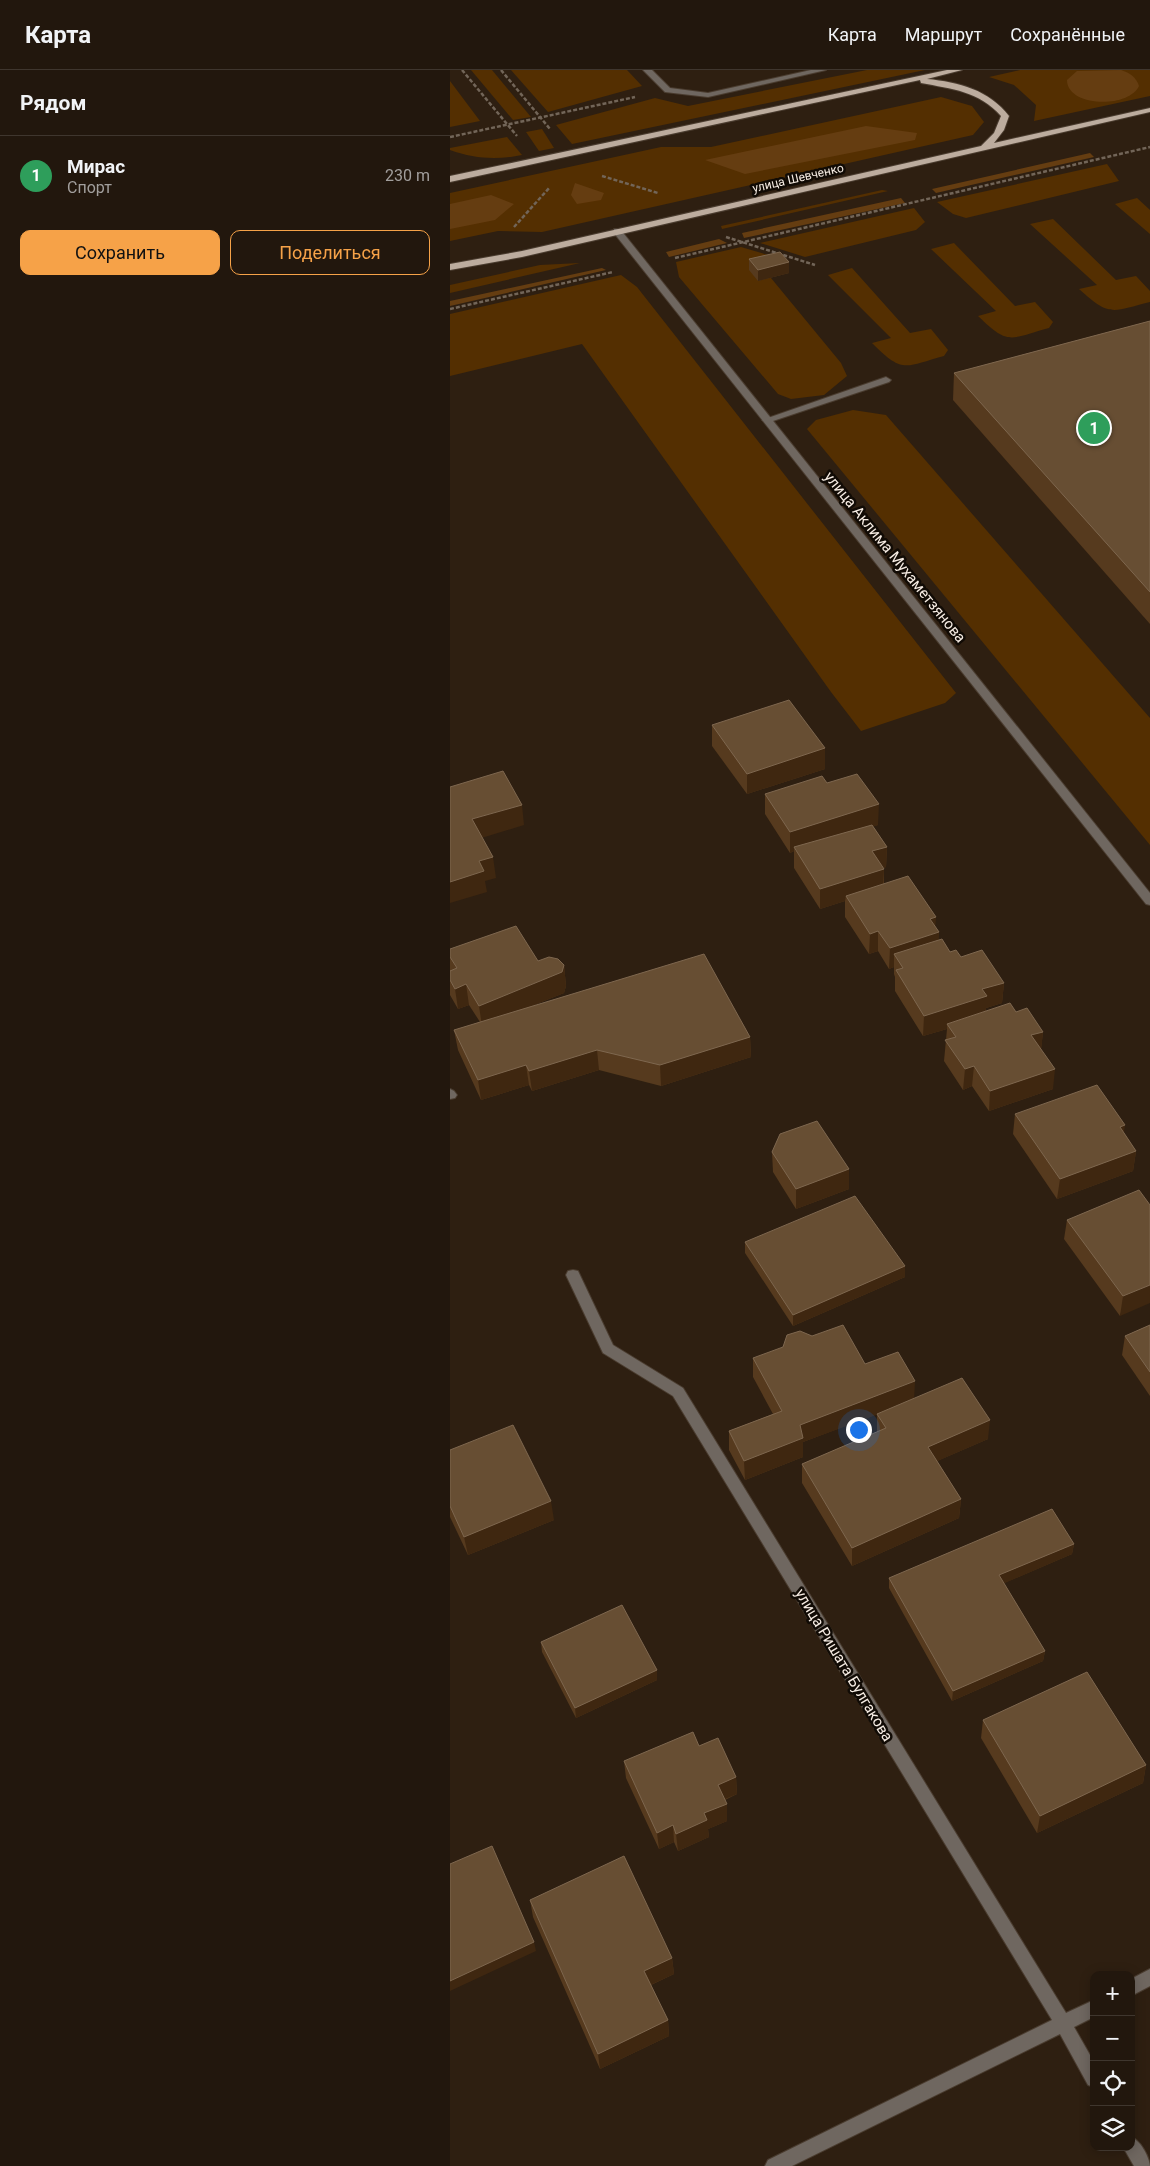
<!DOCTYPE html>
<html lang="ru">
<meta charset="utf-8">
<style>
body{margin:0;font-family:Roboto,sans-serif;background:#2a2016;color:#f1f3f6}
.controls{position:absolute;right:15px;bottom:15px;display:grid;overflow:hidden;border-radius:10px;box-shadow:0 2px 12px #0003}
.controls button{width:45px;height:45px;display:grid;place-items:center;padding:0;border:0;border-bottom:1px solid #3f362e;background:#22170d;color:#f1f3f6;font:25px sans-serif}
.you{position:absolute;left:408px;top:1359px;width:18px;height:18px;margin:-12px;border:4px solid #fff;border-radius:50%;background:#1a73e8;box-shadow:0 0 0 8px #1a73e833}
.badge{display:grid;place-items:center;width:32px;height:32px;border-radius:50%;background:#f6a248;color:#fff;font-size:16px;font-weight:700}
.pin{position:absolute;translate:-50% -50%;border:2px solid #fff;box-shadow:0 1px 5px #0006}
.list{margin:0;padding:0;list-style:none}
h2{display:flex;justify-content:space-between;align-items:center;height:65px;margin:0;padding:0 20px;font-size:21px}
h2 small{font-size:16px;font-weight:400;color:#a29f9d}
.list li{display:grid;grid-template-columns:32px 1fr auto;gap:15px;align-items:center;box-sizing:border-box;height:80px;padding:0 20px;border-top:1px solid #3f362e}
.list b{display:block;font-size:19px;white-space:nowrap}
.list p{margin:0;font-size:16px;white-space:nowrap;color:#a29f9d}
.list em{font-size:16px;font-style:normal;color:#a29f9d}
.actions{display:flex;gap:10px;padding:15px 20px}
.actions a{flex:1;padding:11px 0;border:1px solid #f6a248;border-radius:10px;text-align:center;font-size:18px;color:#f6a248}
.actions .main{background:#f6a248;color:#111}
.icon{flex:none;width:28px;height:28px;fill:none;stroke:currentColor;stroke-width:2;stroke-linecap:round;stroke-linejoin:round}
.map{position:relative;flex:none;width:700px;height:2096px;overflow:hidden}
header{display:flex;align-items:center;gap:30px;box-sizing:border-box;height:70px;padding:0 25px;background:#22170d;border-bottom:1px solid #3f362e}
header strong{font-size:24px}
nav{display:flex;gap:28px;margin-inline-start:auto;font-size:18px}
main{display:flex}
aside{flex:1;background:#22170d}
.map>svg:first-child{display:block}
</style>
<header>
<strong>Карта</strong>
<nav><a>Карта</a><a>Маршрут</a><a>Сохранённые</a></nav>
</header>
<main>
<aside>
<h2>Рядом<small></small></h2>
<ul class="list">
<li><span class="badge" style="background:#2e9e5b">1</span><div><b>Мирас</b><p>Спорт</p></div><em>230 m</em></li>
</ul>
<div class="actions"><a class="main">Сохранить</a><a>Поделиться</a></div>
</aside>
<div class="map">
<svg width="700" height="2096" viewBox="0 0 700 2096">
<rect width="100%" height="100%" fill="#2e1f11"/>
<g fill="#542f01">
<polygon points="21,0 42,0 81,47 63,50"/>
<polygon points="61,0 177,0 192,16 98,42"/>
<polygon points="417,0 475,0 122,74 106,55 205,28 238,36"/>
<polygon points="570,0 700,0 700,26 584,51 586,35 564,15 539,7"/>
<polygon points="0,11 30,51 0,57"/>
<polygon points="491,27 522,36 534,52 523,65 92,162 48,161 0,171 0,123 211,77 261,77"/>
<polygon points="92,59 104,78 89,81 76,62"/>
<path d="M57 67 72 85C47 90 25 89 0 80V78Z"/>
<polygon points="657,94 669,111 516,148 503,144 487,132"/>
<polygon points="432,120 438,121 272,159 271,156"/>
<polygon points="687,128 700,140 700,164 665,134"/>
<polygon points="464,138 475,152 466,160 355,187 310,173"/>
<path d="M603 149 666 210 686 206 700 221V232C661 242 660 247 629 219L647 215 580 154Z"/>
<path d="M504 173 565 236 585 232 603 252 599 258C559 269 559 276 528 246L546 241 481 179Z"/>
<polygon points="291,177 339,191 300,200 321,208 391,293 397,306 374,325 341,329 328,324 229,207 226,192"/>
<polygon points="130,193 0,223 0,215 90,195"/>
<path d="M402 198 460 263 481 259 498 280 494 286C454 297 453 304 422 273L441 268 378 205Z"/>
<polygon points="171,205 187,217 506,623 495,633 411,661 381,622 132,274 0,306 0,244"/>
<polygon points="403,340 436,345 700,648 700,775 357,359 366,350"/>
</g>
<g fill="#653d11">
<path d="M671 0C680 3 686 7 689 16 678 39 617 37 617 10L627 1Z"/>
<polygon points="416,56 467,63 465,70 295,104 255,90"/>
<polygon points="640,83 644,87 486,123 482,119"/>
<polygon points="125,113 154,123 151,130 127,134 121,125"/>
<polygon points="41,125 64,134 45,150 0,159 0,134"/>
<polygon points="451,128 455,133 294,168 292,163"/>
<polygon points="269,169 277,173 219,187 216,182"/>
<polygon points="152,198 156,200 0,236 0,231"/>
</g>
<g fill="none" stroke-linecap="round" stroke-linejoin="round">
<g stroke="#4a3c2f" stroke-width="2">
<g id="service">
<polygon points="193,0 202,0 220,18 258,23 361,0 376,0 258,27 215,22"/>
<polygon points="436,307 441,310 439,312 320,352 317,353 312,350"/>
</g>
</g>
<g stroke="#4a3c2f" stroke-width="2">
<g id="minor">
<polygon points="164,159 170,159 700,823 700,835 696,834 164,163"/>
<polygon points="0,1019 4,1021 7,1025 5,1028 0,1029"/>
<polygon points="123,1200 128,1201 163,1275 233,1318 616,1943 644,1930 644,1947 624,1957 644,1992 644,2017 638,2015 610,1964 342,2096 315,2096 318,2090 602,1950 223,1326 153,1283 116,1205 118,1201"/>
<polygon points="700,1899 700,1916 681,1926 681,1909"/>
<path d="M681 2067C690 2070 699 2086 700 2096H684L673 2077H681Z"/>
</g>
</g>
<g stroke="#4a3c2f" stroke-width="2">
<path id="primary" d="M497 0H512L477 9C509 12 539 20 559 46L554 60 544 73 700 38V42L72 187 0 200V194L72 181 531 76 544 63 551 46C529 21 502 19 471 13L470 10 0 112V106Z"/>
</g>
<g stroke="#726558" stroke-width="2.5" stroke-dasharray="4 2" stroke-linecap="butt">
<polyline points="12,0 67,66"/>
<polyline points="51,0 100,59"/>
<polyline points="0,67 185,27"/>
<polyline points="152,106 208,123"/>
<polyline points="64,157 100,117"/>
<polyline points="276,167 365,195"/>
<polyline points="225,188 700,77"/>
<polyline points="0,239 163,202"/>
</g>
<use href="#service" fill="#6f6760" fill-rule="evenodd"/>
<use href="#minor" fill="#6f6760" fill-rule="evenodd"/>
<use href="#primary" fill="#bcac9e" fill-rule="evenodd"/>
</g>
<g fill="#563a1e">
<polygon points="299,189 339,192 339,203 308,211 299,200"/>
<polygon points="700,251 700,554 503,330 504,303"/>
<polygon points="262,655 375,678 375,699 297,724 262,676"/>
<polygon points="377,713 428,755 423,756 437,777 436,797 433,798 434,799 434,814 485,856 489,862 488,870 500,882 511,887 554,913 552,933 536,938 536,941 566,942 593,962 591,979 603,1019 539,1041 522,1016 513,1020 494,991 497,959 473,966 445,921 445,907 444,904 444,897 439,899 428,881 419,884 395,847 395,831 370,839 344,798 344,781 340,783 315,744 315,724"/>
<polygon points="0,879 88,891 114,895 116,916 114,923 79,937 300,967 301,987 211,1016 149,1000 82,1021 79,1015 31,1030 8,980 4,960 30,952 19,935 8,939 0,925"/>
<polygon points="565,1044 674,1063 686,1081 683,1101 607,1129 563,1064"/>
<polygon points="322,1082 399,1099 399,1119 346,1139 323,1102"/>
<polygon points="700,1135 670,1246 614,1169 617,1150"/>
<polygon points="295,1172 455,1207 343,1256 295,1183"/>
<polygon points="700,1255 700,1326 672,1285 675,1266"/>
<polygon points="303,1288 415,1294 464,1329 538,1369 487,1391 511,1429 509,1448 402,1496 352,1413 352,1394 427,1363 427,1344 353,1372 353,1387 295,1410 279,1380 279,1361 323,1344 303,1307"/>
<polygon points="0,1380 104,1450 18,1485 0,1447"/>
<polygon points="624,1474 622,1484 554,1513 595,1581 593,1591 502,1631 439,1518 439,1508"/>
<polygon points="91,1572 207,1600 207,1610 126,1648 92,1582"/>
<polygon points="533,1650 696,1695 693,1713 587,1763 531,1668"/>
<polygon points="174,1691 286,1707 287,1724 275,1730 277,1751 258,1759 259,1767 228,1781 224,1772 209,1779 176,1708"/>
<polygon points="80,1830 222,1888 224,1904 201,1915 218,1950 219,1966 150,1999 83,1847"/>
</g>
<g fill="#3f2710">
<polygon points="339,192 339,203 308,211 308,200"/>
<polygon points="375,678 375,699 297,724 297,704"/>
<polygon points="429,734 428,755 346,781 344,777 344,781 340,783 340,762"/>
<polygon points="72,735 74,755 25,770 22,749"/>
<polygon points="437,777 436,797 422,802 422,781"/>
<polygon points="43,787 46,808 35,811 37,822 0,833 0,812 29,791"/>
<polygon points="434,799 433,820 396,826 395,831 370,839 370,819"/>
<polygon points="486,847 485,863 489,862 488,882 444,884 444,897 439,899 440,878 480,849"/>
<polygon points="428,861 428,881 419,884 420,864"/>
<polygon points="114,895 116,916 114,923 32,956 29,936"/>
<polygon points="554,913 552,933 536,938 535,947 497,954 497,959 473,966 474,946 532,919"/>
<polygon points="16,914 19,935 8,939 5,919"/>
<polygon points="593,962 591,982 581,965"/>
<polygon points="300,967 301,987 211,1016 210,995"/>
<polygon points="147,980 149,1000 82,1021 79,1001"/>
<polygon points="76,995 79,1015 31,1030 28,1010"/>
<polygon points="524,996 522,1016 513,1020 515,999"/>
<polygon points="605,999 603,1019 539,1041 540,1021"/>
<polygon points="675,1055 672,1076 670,1057"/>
<polygon points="686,1081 683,1101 607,1129 610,1109"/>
<polygon points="399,1099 399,1119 346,1139 346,1119"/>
<polygon points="455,1196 455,1207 343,1256 343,1245"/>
<polygon points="700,1215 700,1233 670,1246 673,1226"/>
<polygon points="465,1311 464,1331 353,1372 353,1387 295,1410 294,1391 350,1355"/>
<polygon points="540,1350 538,1369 476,1396 478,1377"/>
<polygon points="511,1429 509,1448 402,1496 402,1478"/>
<polygon points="101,1431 104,1450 18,1485 14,1467"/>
<polygon points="624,1474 622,1484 548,1516 549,1505"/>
<polygon points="595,1581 593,1591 502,1631 503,1621"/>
<polygon points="207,1600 207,1610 126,1648 125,1638"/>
<polygon points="696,1695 693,1713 587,1763 590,1746"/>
<polygon points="286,1707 287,1724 268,1732 268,1715"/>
<polygon points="277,1734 277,1751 258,1759 259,1767 228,1781 226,1764 254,1743"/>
<polygon points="223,1755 224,1772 209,1779 207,1763"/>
<polygon points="84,1872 86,1881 0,1921 0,1911"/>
<polygon points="222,1888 224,1904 196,1917 194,1901"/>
<polygon points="218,1950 219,1966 150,1999 148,1984"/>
</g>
<g fill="#674e33" stroke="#7e674f">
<polygon points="330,182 339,192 308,200 299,189"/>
<polygon points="700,251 700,522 504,303"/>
<polygon points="339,630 375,678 297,704 262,655"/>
<polygon points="53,701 72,735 22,749 43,787 29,791 34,801 0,812 0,717"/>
<polygon points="407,704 429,734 340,762 315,724 372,706 377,713"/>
<polygon points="422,755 437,777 422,781 434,799 370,819 344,777"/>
<polygon points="458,806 486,847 480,849 489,862 440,878 428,861 420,864 396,826"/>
<polygon points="66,856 88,891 99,887 108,889 114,895 112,902 29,936 16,914 5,919 0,910 0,901 7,898 0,887 0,879"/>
<polygon points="492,869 500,882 506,880 511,887 532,880 554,913 532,919 537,926 474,946 446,900 453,898 444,884"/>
<polygon points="254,884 300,967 210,995 147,980 79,1001 76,995 28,1010 4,960"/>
<polygon points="560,933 566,942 577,938 593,962 581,965 605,999 540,1021 524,996 515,999 495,970 506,967 497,954"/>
<polygon points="647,1015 675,1055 670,1057 686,1081 610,1109 565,1044"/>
<polygon points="367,1051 399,1099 346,1119 322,1082 330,1064"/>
<polygon points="689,1120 700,1135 700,1215 673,1226 617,1150"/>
<polygon points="405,1126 455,1196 343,1245 295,1172"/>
<polygon points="393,1255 415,1294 448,1282 465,1311 350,1355 353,1368 294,1391 279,1361 332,1341 303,1288 333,1277 337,1265 350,1261 362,1266"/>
<polygon points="700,1255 700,1302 675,1266"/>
<polygon points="512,1308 540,1350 478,1377 511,1429 402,1478 352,1394 436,1358 427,1344"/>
<polygon points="63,1355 101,1431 14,1467 0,1436 0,1380"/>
<polygon points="602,1439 624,1474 549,1505 595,1581 503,1621 439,1508"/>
<polygon points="172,1535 207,1600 125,1638 91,1572"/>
<polygon points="637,1602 696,1695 590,1746 533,1650"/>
<polygon points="243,1662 249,1676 268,1668 286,1707 268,1715 277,1734 254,1743 257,1750 226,1764 223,1755 207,1763 174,1691"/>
<polygon points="42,1776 84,1872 0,1911 0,1794"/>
<polygon points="174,1786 222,1888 194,1901 218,1950 148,1984 80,1830"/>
</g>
<g text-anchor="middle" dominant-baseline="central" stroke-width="5" stroke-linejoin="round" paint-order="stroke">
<g font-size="12" fill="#f7ede4" stroke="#110b05">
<text transform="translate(348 108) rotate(-13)">улица Шевченко</text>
</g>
<g font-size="15" fill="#f7ede4" stroke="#110b05">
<text transform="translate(445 487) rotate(51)">улица Аклима Мухаметзянова</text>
<text transform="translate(394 1595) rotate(59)">улица Ришата Булгакова</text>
</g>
</g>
</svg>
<div class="controls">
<button>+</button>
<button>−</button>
<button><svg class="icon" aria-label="locate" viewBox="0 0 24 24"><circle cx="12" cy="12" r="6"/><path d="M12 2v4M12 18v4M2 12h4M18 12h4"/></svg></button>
<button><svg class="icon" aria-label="layers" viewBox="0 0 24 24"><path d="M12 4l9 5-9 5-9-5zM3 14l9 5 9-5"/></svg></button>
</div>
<div class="you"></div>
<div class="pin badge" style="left:644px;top:358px;background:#2e9e5b">1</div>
</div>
</main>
